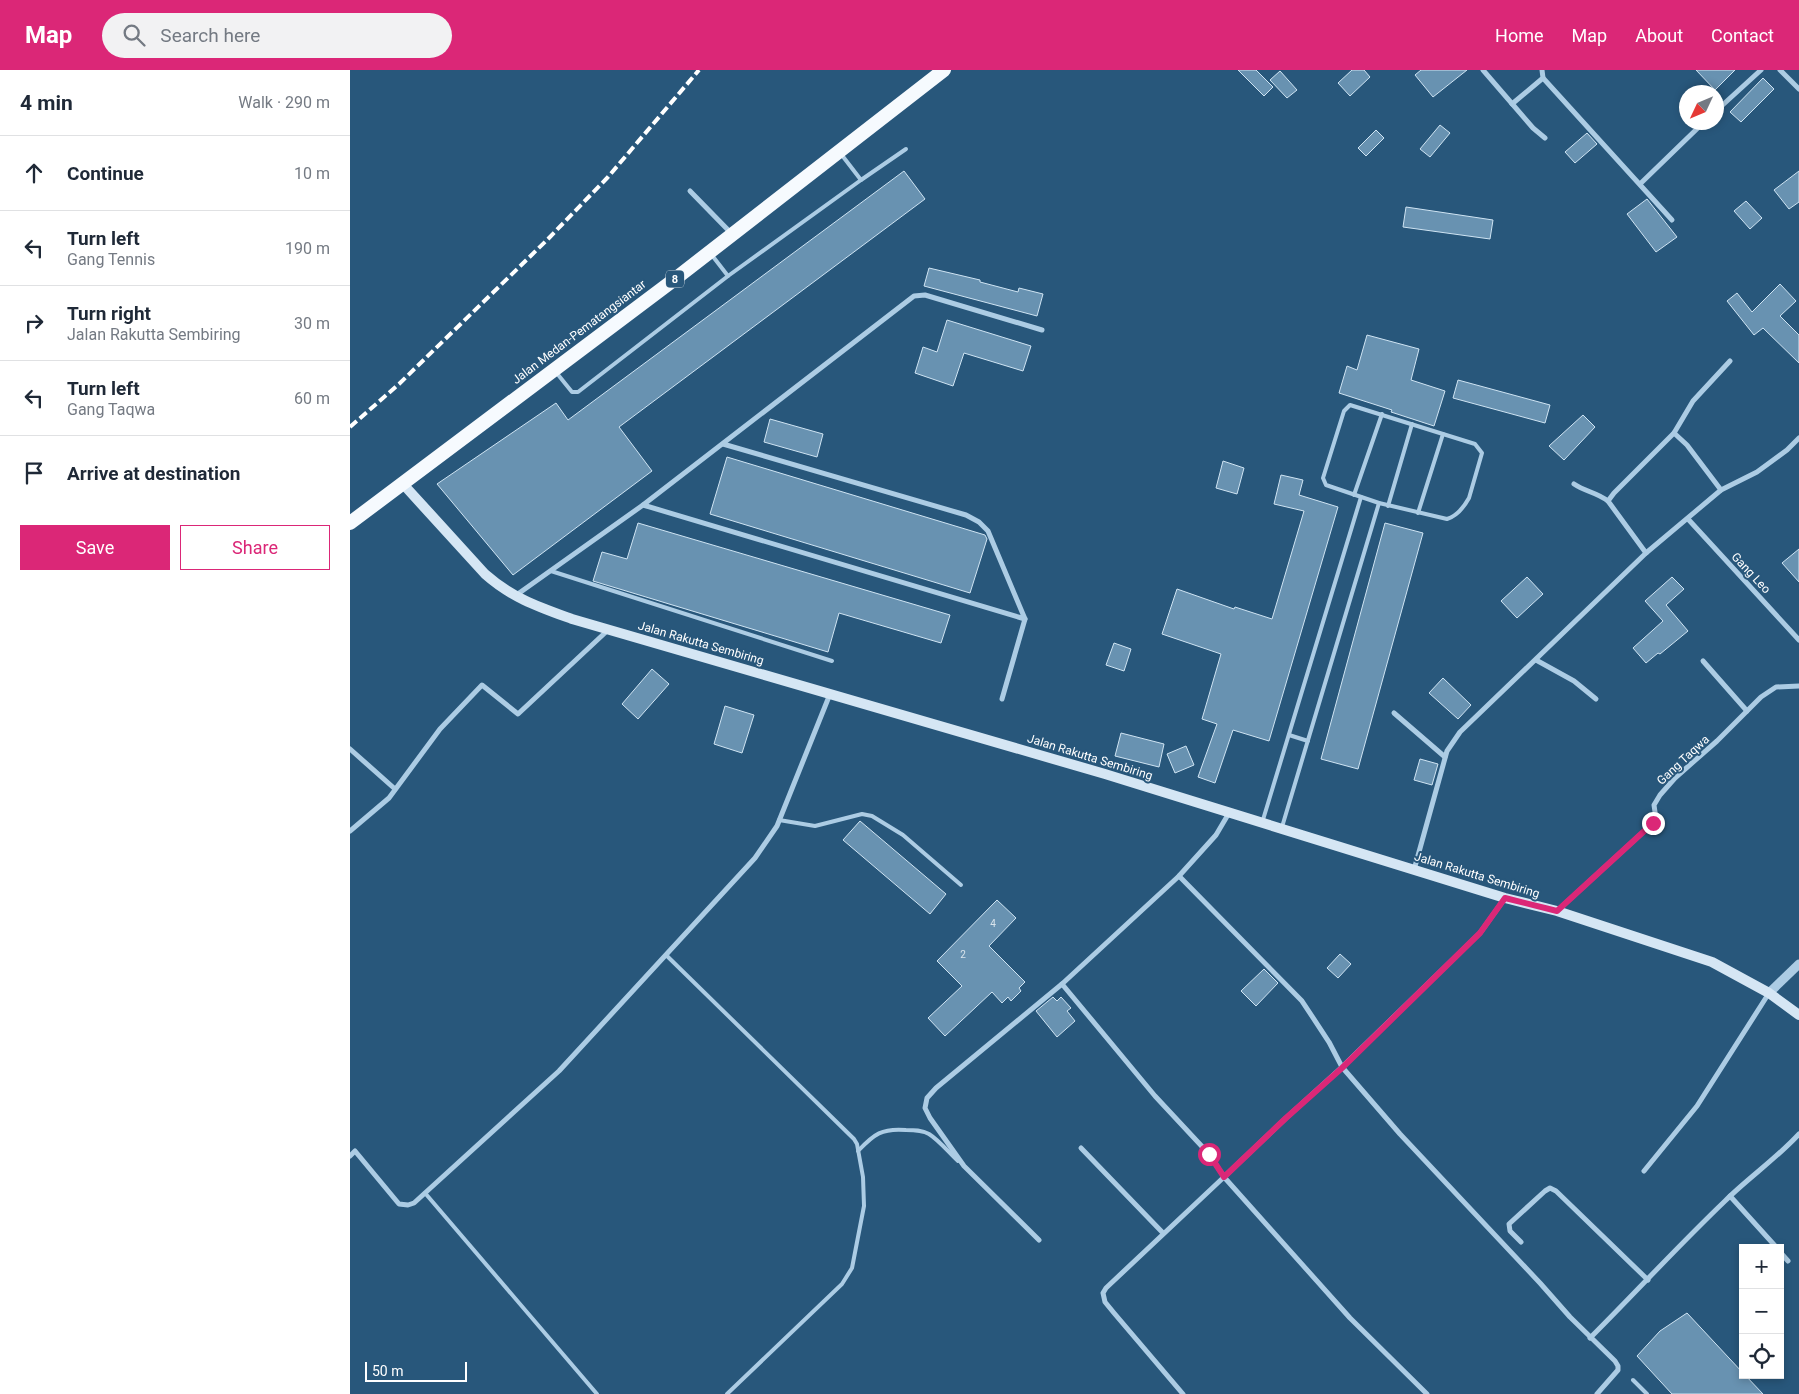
<!DOCTYPE html>
<meta charset="utf-8">
<style>
body{margin:0;font-family:Roboto,sans-serif;background:#f2f2f3;color:#1f2937}
.controls{position:absolute;right:15px;bottom:15px;display:grid;overflow:hidden;border-radius:0px;box-shadow:0 2px 8px #0003}
.controls button{width:45px;height:45px;display:grid;place-items:center;padding:0;border:0;border-bottom:1px solid #e0e1e3;background:#fff;color:#1f2937;font:25px sans-serif}
.compass{position:absolute;left:1329px;top:15px;width:45px;height:45px;border-radius:50%;background:#fff;box-shadow:0 2px 8px #0003;rotate:226deg}
.scale{position:absolute;left:15px;bottom:12px;width:102px;box-sizing:border-box;padding-left:5px;border:2px solid #fff;border-top:0;font-size:14px;line-height:18px;white-space:nowrap;color:#fff;-webkit-text-stroke:4px #28577b;paint-order:stroke}
.stop{position:absolute;width:15px;height:15px;margin:-11px;border:4px solid #db2777;border-radius:50%;background:#fff}
.stop.end{background:#db2777;border-color:#fff;box-shadow:0 1px 5px #0008}
.list{margin:0;padding:0;list-style:none}
h2{display:flex;justify-content:space-between;align-items:center;height:65px;margin:0;padding:0 20px;font-size:21px}
h2 small{font-size:16px;font-weight:400;color:#747a83}
.list li{display:grid;grid-template-columns:32px 1fr auto;gap:15px;align-items:center;box-sizing:border-box;height:75px;padding:0 20px;border-top:1px solid #e0e1e3}
.list b{display:block;font-size:19px;white-space:nowrap}
.list p{margin:0;font-size:16px;white-space:nowrap;color:#747a83}
.list em{font-size:16px;font-style:normal;color:#747a83}
.actions{display:flex;gap:10px;padding:15px 20px}
.actions a{flex:1;padding:11px 0;border:1px solid #db2777;border-radius:0px;text-align:center;font-size:18px;color:#db2777}
.actions .main{background:#db2777;color:#fff}
.icon{flex:none;width:28px;height:28px;fill:none;stroke:currentColor;stroke-width:2;stroke-linecap:round;stroke-linejoin:round}
.map{position:relative;flex:none;width:1449px;height:1324px;overflow:hidden}
header{display:flex;align-items:center;gap:30px;box-sizing:border-box;height:70px;padding:0 25px;background:#db2777;color:#fff}
header strong{font-size:24px}
nav{display:flex;gap:28px;margin-inline-start:auto;font-size:18px}
.search{width:350px;height:45px;background:#f2f2f3;display:flex;align-items:center;gap:12px;box-sizing:border-box;padding:0 18px;border-radius:28px;color:#747a83;font-size:19px}
main{display:flex}
aside{flex:1;background:#fff}
.map>svg:first-child{display:block}
</style>
<header>
<strong>Map</strong>
<div class="search"><svg class="icon" aria-label="search" viewBox="0 0 24 24"><circle cx="10" cy="10" r="6"/><path d="M15 15l6 6"/></svg>Search here</div>
<nav><a>Home</a><a>Map</a><a>About</a><a>Contact</a></nav>
</header>
<main>
<aside>
<h2>4 min<small>Walk · 290 m</small></h2>
<ul class="list">
<li><svg class="icon" aria-label="ahead" viewBox="0 0 24 24"><path d="M12 20V5M6 11l6-6 6 6"/></svg><div><b>Continue</b></div><em>10 m</em></li>
<li><svg class="icon" aria-label="left" viewBox="0 0 24 24"><path d="M17 20v-9H6M10 6l-5 5 5 5"/></svg><div><b>Turn left</b><p>Gang Tennis</p></div><em>190 m</em></li>
<li><svg class="icon" aria-label="right" viewBox="0 0 24 24"><path d="M7 20v-9h11M14 6l5 5-5 5"/></svg><div><b>Turn right</b><p>Jalan Rakutta Sembiring</p></div><em>30 m</em></li>
<li><svg class="icon" aria-label="left" viewBox="0 0 24 24"><path d="M17 20v-9H6M10 6l-5 5 5 5"/></svg><div><b>Turn left</b><p>Gang Taqwa</p></div><em>60 m</em></li>
<li><svg class="icon" aria-label="arrive" viewBox="0 0 24 24"><path d="M6 21V4h12l-3 4 3 4H6"/></svg><div><b>Arrive at destination</b></div></li>
</ul>
<div class="actions"><a class="main">Save</a><a>Share</a></div>
</aside>
<div class="map">
<svg width="1449" height="1324" viewBox="0 0 1449 1324">
<rect width="100%" height="100%" fill="#28577b"/>
<g fill="#6892b1" stroke="#cfe4f3">
<polygon points="888,0 906,0 923,17 914,26"/>
<polygon points="1002,0 1014,0 1020,7 1000,26 988,13"/>
<polygon points="1071,0 1117,0 1083,27 1065,5"/>
<polygon points="1346,0 1385,0 1365,20"/>
<polygon points="930,1 947,20 937,28 920,10"/>
<polygon points="1413,8 1424,19 1391,52 1380,42"/>
<polygon points="1090,55 1100,63 1080,87 1070,79"/>
<polygon points="1026,60 1034,68 1016,86 1008,78"/>
<polygon points="1237,63 1247,74 1225,93 1215,82"/>
<polygon points="554,101 575,129 269,357 302,401 163,505 87,414 206,333 218,350"/>
<polygon points="1449,101 1449,132 1439,139 1424,120"/>
<polygon points="1297,129 1327,167 1306,182 1277,144"/>
<polygon points="1396,131 1412,148 1400,159 1384,141"/>
<polygon points="1056,137 1143,150 1140,169 1053,157"/>
<polygon points="579,198 630,210 630,212 668,222 669,218 693,224 687,246 574,216"/>
<polygon points="1430,214 1446,231 1430,246 1449,265 1449,293 1413,258 1404,265 1377,231 1387,223 1402,242"/>
<polygon points="597,250 681,276 673,301 614,283 603,316 565,303 573,277 587,282"/>
<polygon points="1017,265 1069,279 1061,310 1095,321 1084,356 1041,342 1042,340 989,323 997,296 1007,300"/>
<polygon points="1108,310 1200,335 1195,353 1103,328"/>
<polygon points="1233,345 1245,357 1214,390 1199,376"/>
<polygon points="420,349 473,364 467,387 414,372"/>
<polygon points="377,387 635,465 637,469 620,523 360,444"/>
<polygon points="873,391 894,398 887,424 866,418"/>
<polygon points="931,405 953,410 949,425 988,437 919,671 883,660 865,713 848,707 867,654 852,649 871,584 812,564 827,519 884,539 885,537 922,549 954,441 924,434"/>
<polygon points="288,453 600,545 591,573 489,543 478,582 243,511 252,482 277,489"/>
<polygon points="1035,453 1073,463 1008,699 971,689"/>
<polygon points="1449,479 1449,512 1432,493"/>
<polygon points="1177,507 1193,524 1167,548 1151,531"/>
<polygon points="1322,507 1334,519 1316,535 1338,561 1310,584 1308,583 1296,593 1283,578 1313,551 1295,531"/>
<polygon points="764,573 781,579 774,601 756,595"/>
<polygon points="302,599 319,614 288,649 272,634"/>
<polygon points="1093,608 1121,635 1108,649 1079,623"/>
<polygon points="375,636 404,645 392,683 364,674"/>
<polygon points="771,663 814,674 809,697 765,686"/>
<polygon points="836,676 844,695 825,703 817,684"/>
<polygon points="1070,689 1088,694 1082,715 1064,710"/>
<polygon points="510,751 596,824 580,844 493,770"/>
<polygon points="647,830 666,848 639,876 675,912 669,918 671,921 661,931 658,927 652,933 642,922 595,966 578,948 612,916 587,891"/>
<polygon points="990,884 1001,894 988,908 977,898"/>
<polygon points="914,899 928,913 906,936 891,921"/>
<polygon points="703,927 707,931 711,927 721,938 717,941 725,951 707,967 686,941"/>
<polygon points="1337,1243 1393,1303 1393,1305 1395,1305 1413,1324 1322,1324 1287,1286 1310,1261"/>
</g>
<g fill="none" stroke-linecap="round" stroke-linejoin="round">
<g stroke="#accce4" stroke-width="4">
<polyline points="511,110 556,79"/>
<polyline points="361,184 378,206"/>
<polyline points="205,301 222,322 228,322 378,206 511,110 491,84"/>
<path d="M1000 335 1125 374 1132 383 1119 428C1114 437 1107 446 1097 449L1029 433 976 415 973 408 994 341Z"/>
<polyline points="1004,425 1032,344"/>
<polyline points="1038,436 1062,354"/>
<polyline points="1068,443 1093,364"/>
<polyline points="201,501 482,591"/>
<polyline points="939,665 958,671"/>
<polyline points="429,750 465,756 512,744 522,746 553,765 611,815"/>
<polyline points="912,753 1011,427"/>
<polyline points="932,757 1029,433"/>
<polyline points="316,885 504,1069 507,1074 513,1107 514,1136 502,1198 492,1214 377,1324"/>
<path d="M508 1081C524 1064 532 1058 556 1060 564 1060 572 1060 579 1064 590 1071 599 1083 608 1091"/>
<polyline points="75,1123 247,1324"/>
<polyline points="1283,1310 1297,1324"/>
</g>
<g stroke="#accce4" stroke-width="5">
<polyline points="1133,0 1183,58 1195,68"/>
<polyline points="1430,0 1449,19"/>
<polyline points="1193,8 1322,150"/>
<polyline points="1162,34 1193,8 1192,0"/>
<polyline points="1366,41 1411,0"/>
<polyline points="1290,114 1354,52"/>
<polyline points="340,121 382,164"/>
<polyline points="1324,363 1337,375 1371,420"/>
<path d="M1224 414C1236 422 1246 422 1258 431"/>
<polyline points="293,435 675,549 638,461 629,452 616,445 373,374"/>
<polyline points="1338,449 1449,570"/>
<polyline points="1296,483 1258,431 1264,423 1324,363 1343,331 1380,291"/>
<polyline points="165,526 293,435 564,226 575,225 692,260"/>
<polyline points="1186,590 1224,611 1246,629"/>
<polyline points="1353,591 1397,641"/>
<polyline points="652,629 675,549"/>
<polyline points="1044,643 1095,687"/>
<polyline points="0,679 45,719"/>
<polyline points="0,761 39,728 90,659 132,615 168,644 258,560"/>
<polyline points="1064,800 1097,681 1110,662 1296,483 1371,420 1407,402 1437,380 1449,368"/>
<polyline points="829,806 952,931 979,972 992,997 1050,1064 1190,1213 1220,1247 1265,1291 1268,1296 1268,1300 1247,1324"/>
<polyline points="1208,840 1303,753 1306,749 1304,735 1310,725 1325,708 1367,671 1411,627 1426,617 1449,616"/>
<polyline points="712,914 805,1026 859,1084 874,1107 756,1218 753,1223 755,1232 764,1243 833,1324"/>
<polyline points="731,1078 813,1163"/>
<polyline points="0,1086 5,1081 49,1134 58,1135 64,1133 209,1001 405,788 427,756 480,624"/>
<polyline points="1294,1101 1347,1036 1419,923"/>
<polyline points="1380,1126 1427,1178"/>
<polyline points="689,1170 614,1096 580,1048 575,1038 577,1028 586,1018 712,914 829,806 866,765 879,743"/>
<polyline points="1171,1172 1160,1161 1159,1154 1195,1121 1200,1118 1206,1121 1298,1210"/>
<polyline points="1430,1182 1438,1191"/>
<path d="M1240 1268C1285 1223 1328 1176 1375 1131 1398 1108 1426 1089 1449 1064"/>
<polyline points="1077,1324 1000,1248 874,1107 936,1048 992,997 1130,863 1155,828"/>
</g>
<polyline stroke="#accce4" stroke-width="9" points="1419,923 1449,894"/>
<path stroke="#d5e6f4" stroke-width="10" d="M53 414 135 504C162 528 189 537 222 549L755 704 1155 828 1207 841 1362 892 1419 923 1449 945"/>
<polyline stroke="#f6fafe" stroke-width="14" points="0,453 325,209 594,0"/>
<polyline stroke="#fff" stroke-width="4" stroke-dasharray="9 4" stroke-linecap="butt" points="0,357 49,314 198,169 258,107 349,0"/>
</g>
<g fill="none" stroke-linecap="round" stroke-linejoin="round">
<polyline stroke="#db2777" stroke-width="6" points="859,1084 874,1107 936,1048 992,998 1130,863 1155,828 1207,841 1303,753"/>
</g>
<g text-anchor="middle" dominant-baseline="central" stroke-width="4" stroke-linejoin="round" paint-order="stroke">
<g font-size="10" fill="#d9e4ec">
<text x="643" y="853">4</text>
<text x="613" y="884">2</text>
</g>
<rect fill="#28577b" stroke="#becdd7" stroke-width="1" x="316" y="200.5" width="18" height="17" rx="4"/>
<g font-size="11" font-weight="bold" fill="#fff">
<text x="325" y="209">8</text>
</g>
<g font-size="12" fill="#fff" stroke="#28577b">
<text transform="translate(229 262) rotate(-37)">Jalan Medan-Pematangsiantar</text>
<text transform="translate(1401 503) rotate(47)">Gang Leo</text>
<text transform="translate(351 573) rotate(16)">Jalan Rakutta Sembiring</text>
<text transform="translate(740 687) rotate(17)">Jalan Rakutta Sembiring</text>
<text transform="translate(1333 690) rotate(-43)">Gang Taqwa</text>
<text transform="translate(1127 805) rotate(17)">Jalan Rakutta Sembiring</text>
</g>
</g>
</svg>
<div class="controls">
<button>+</button>
<button>−</button>
<button><svg class="icon" aria-label="locate" viewBox="0 0 24 24"><circle cx="12" cy="12" r="6"/><path d="M12 2v4M12 18v4M2 12h4M18 12h4"/></svg></button>
</div>
<svg class="compass" viewBox="-18 -18 36 36"><path d="M0-13l5 13h-10z" fill="#e53935"/><path d="M0 13l5-13h-10z" fill="#747a83"/></svg>
<div class="scale">50 m</div>
<div class="stop" style="left:859px;top:1084px"></div>
<div class="stop end" style="left:1303px;top:753px"></div>
</div>
</main>
